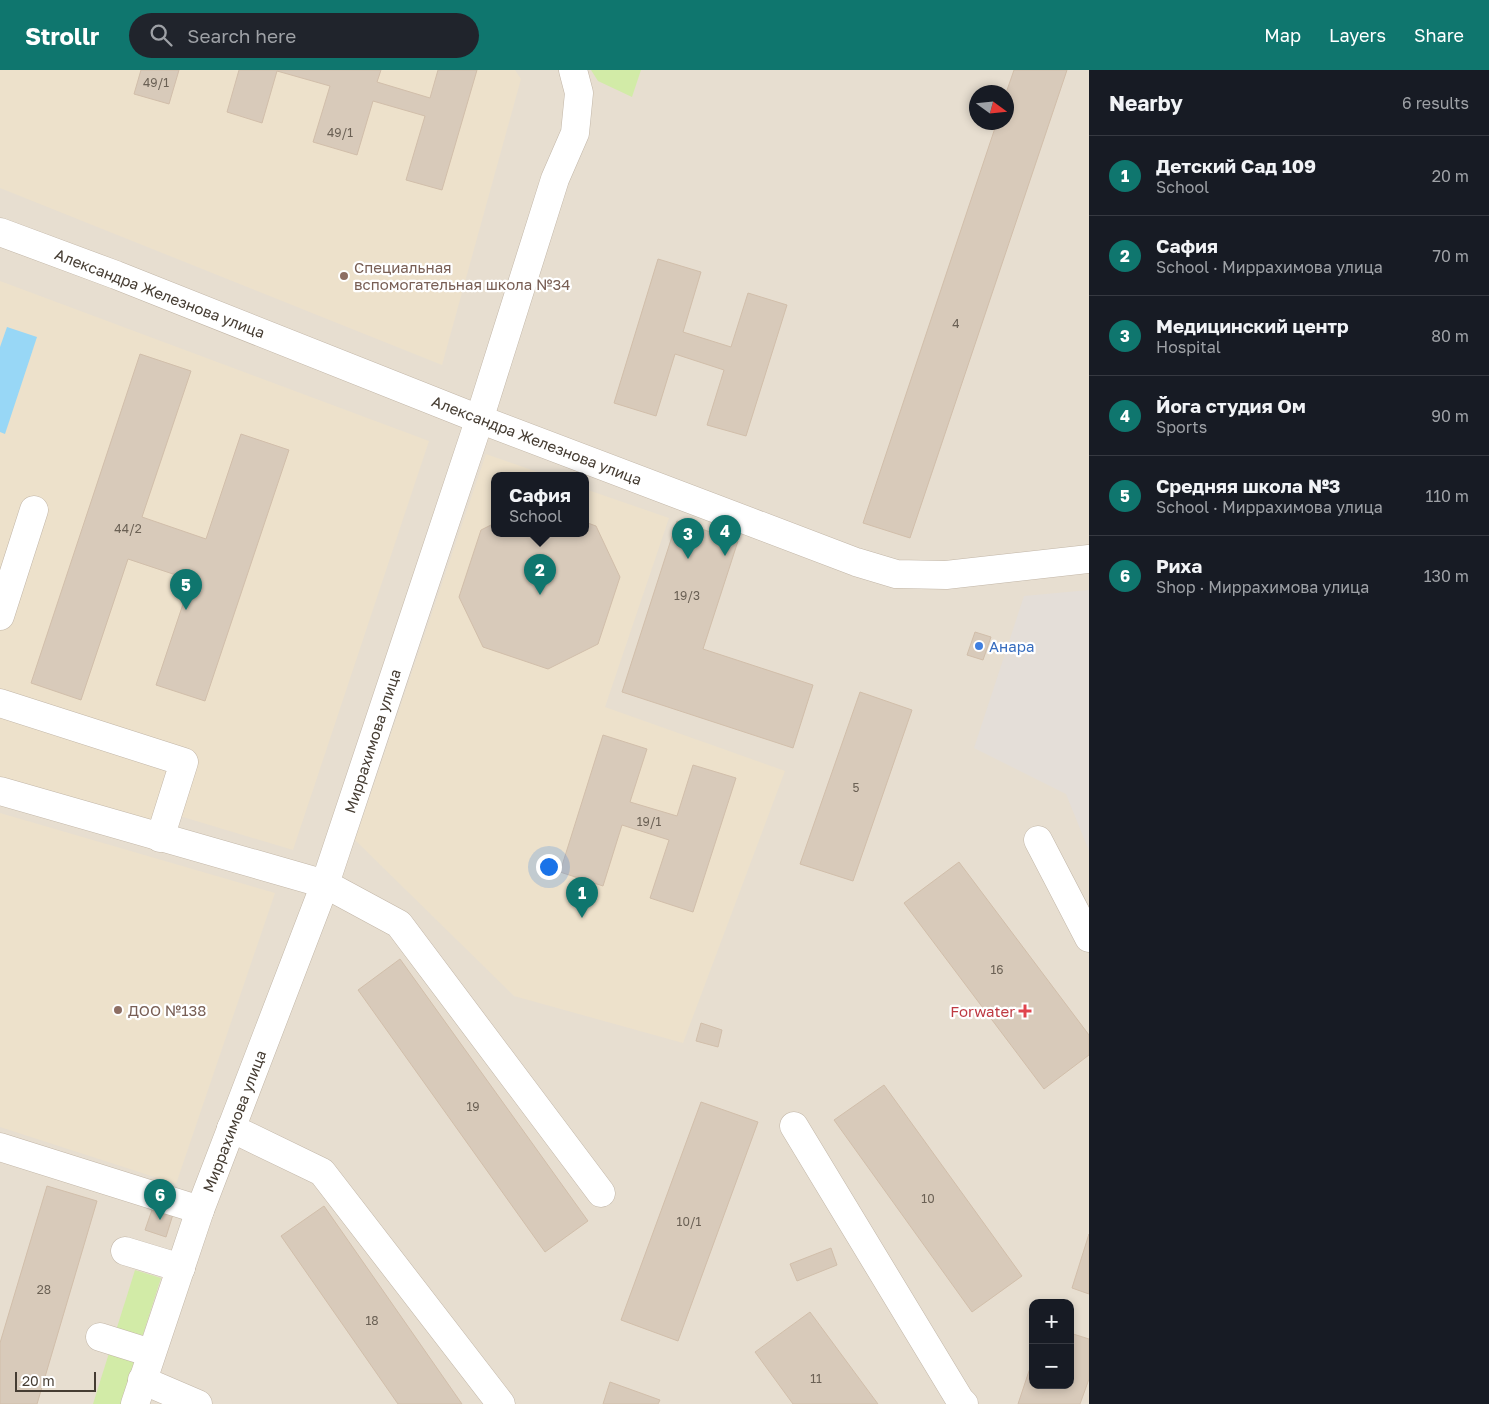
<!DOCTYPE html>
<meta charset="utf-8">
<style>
body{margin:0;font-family:"Golos Text",sans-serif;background:#20242c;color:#f1f3f6}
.controls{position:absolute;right:15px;bottom:15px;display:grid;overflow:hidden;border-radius:10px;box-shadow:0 2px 8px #0003}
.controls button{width:45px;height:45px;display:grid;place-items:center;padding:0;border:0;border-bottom:1px solid #363941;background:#171b24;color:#f1f3f6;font:25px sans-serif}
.compass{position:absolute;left:969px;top:15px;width:45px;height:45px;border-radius:50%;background:#171b24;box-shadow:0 2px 8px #0003;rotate:105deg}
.scale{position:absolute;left:15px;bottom:12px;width:81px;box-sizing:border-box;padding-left:5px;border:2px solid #453c32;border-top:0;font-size:14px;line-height:18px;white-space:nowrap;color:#453c32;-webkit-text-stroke:4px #fff;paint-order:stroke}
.you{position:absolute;left:548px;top:796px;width:18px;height:18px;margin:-12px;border:4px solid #fff;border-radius:50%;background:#1a73e8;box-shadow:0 0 0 8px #1a73e833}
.badge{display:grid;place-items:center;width:32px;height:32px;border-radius:50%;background:#0f766e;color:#fff;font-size:16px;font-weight:700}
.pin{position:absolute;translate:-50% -41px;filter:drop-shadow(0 1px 2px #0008)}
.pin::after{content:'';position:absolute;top:26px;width:18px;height:15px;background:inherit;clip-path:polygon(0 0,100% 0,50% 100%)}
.popup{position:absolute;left:491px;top:402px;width:98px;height:65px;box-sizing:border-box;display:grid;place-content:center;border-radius:10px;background:#171b24;filter:drop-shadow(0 1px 4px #0005);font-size:16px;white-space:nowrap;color:#9ea1a6}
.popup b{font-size:19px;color:#f1f3f6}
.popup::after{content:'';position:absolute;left:50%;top:100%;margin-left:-10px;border:10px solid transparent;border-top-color:#171b24}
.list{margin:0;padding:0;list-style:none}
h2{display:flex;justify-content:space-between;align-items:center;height:65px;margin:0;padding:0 20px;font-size:21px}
h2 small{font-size:16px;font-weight:400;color:#9ea1a6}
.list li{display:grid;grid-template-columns:32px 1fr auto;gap:15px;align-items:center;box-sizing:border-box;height:80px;padding:0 20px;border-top:1px solid #363941}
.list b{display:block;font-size:19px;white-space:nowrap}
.list p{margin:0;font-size:16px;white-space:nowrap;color:#9ea1a6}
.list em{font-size:16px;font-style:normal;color:#9ea1a6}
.icon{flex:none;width:28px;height:28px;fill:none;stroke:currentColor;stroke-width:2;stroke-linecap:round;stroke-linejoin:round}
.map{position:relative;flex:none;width:1089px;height:1334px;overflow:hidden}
header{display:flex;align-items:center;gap:30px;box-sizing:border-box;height:70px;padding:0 25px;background:#0f766e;color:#fff}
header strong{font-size:24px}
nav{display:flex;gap:28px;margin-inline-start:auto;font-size:18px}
.search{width:350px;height:45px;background:#20242c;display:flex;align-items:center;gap:12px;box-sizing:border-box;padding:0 18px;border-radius:28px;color:#9ea1a6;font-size:19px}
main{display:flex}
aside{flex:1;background:#171b24}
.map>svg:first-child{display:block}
</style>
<header>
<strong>Strollr</strong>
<div class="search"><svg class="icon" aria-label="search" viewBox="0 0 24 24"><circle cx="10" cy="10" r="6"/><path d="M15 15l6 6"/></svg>Search here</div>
<nav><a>Map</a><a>Layers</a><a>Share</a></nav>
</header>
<main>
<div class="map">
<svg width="1089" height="1334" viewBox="0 0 1089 1334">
<rect width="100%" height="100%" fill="#f3ede2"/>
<path fill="#e7ded0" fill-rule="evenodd" d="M0 0H1089V1334H0ZM976 22H1006V52H976ZM495 406H585V464H495ZM1033 1233H1070V1315H1033Z"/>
<polygon fill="#e4ded8" points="1089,520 1089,781 1066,724 974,678 1024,526"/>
<g fill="#ede1cb">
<polygon points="0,0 515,0 521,9 442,295 0,118"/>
<polygon points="0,211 429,371 293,780 183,747 147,751 0,710"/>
<polygon points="486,384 549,406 495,406 495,464 585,464 585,419 669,448 605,637 785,701 683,973 514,926 355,770"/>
<polygon points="0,743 275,823 176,1114 0,1057"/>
</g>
<g fill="#d2eba7">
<polygon points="591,0 641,0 632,27 598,11"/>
<polygon points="135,1200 161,1208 121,1334 93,1334"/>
</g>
<polygon fill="#98d7f6" points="7,257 37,267 5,364 0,362 0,277"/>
<g fill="#d8caba" stroke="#d1beaa">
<polygon points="141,0 179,0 169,34 134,24"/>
<polygon points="239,0 381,0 377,12 430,28 438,0 477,0 442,120 406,110 425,46 373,31 357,85 313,72 330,16 277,1 262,53 227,42"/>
<polygon points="1014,0 1067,0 910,468 863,453 997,52 1006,52 1006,23"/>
<polygon points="658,189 701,202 683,262 731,277 748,223 787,235 746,366 707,355 724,300 675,284 656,346 614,333"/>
<polygon points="140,284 191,301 142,447 206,469 241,364 289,380 205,631 156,615 191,510 128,489 81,630 31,613"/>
<polygon points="677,451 738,471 703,579 813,615 793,678 622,622"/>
<polygon points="585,452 596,456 620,507 598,574 548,599 483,577 459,527 481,460 495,453 495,464 585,464"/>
<polygon points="975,562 991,567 983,590 967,585"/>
<polygon points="860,622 912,640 853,811 800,794"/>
<polygon points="603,665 647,679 630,732 677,746 693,695 736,708 693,842 650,828 669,770 622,755 603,816 560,802"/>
<polygon points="959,792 1089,965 1089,985 1044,1019 904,833"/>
<polygon points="400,889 588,1151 545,1182 358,920"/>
<polygon points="701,953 722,960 718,977 696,971"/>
<polygon points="884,1015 1022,1206 972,1242 834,1050"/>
<polygon points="701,1032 758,1052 678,1271 621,1250"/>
<polygon points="47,1116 97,1131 37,1334 0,1334 0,1273"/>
<polygon points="154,1134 174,1141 166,1167 145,1160"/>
<polygon points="324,1136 462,1334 398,1334 281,1166"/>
<polygon points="1089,1164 1089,1224 1072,1218"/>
<polygon points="831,1178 837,1195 797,1211 790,1194"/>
<polygon points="810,1242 878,1334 793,1334 755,1282"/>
<polygon points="1070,1263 1089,1269 1089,1309 1080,1334 1018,1334 1033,1289 1033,1315 1070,1315"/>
<polygon points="610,1312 660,1330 658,1334 603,1334"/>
</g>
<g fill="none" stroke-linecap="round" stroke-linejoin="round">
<g stroke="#c2b6a7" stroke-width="29">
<g id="minor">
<polyline points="0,162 116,205 479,349 856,492 896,504 946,505 1089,489"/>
<polyline points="0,546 34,440"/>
<polyline points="0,633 184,692 160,768"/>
<polyline points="0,721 325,814 399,854 601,1123"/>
<polyline points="1038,770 1089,868"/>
<polyline points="794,1056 960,1330 964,1334"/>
<polyline points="231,1058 322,1102 501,1334"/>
<polyline points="0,1077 200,1140"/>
<polyline points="125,1181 181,1198"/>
<polyline points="100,1267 151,1283"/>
<polyline points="142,1310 198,1334"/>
<polyline points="135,1334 200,1140 325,814 474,366 555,109 575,63 579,23 573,0"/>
</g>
</g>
<use href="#minor" stroke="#fff" stroke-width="28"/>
</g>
<g fill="#8d6e63" stroke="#fff" stroke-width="2">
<circle cx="344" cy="206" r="5"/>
<circle cx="118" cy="940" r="5"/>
</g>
<circle fill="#3f7fe0" stroke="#fff" stroke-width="2" cx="979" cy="576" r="5"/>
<path fill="#e0444e" stroke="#fff" stroke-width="2" d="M1022.5 933.5h5v5h5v5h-5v5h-5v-5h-5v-5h5z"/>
<g text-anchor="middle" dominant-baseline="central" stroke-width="4.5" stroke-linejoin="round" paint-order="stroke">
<g font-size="12" fill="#6a6054">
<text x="156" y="12">49/1</text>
<text x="340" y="62">49/1</text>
<text x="956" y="253">4</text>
<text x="128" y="458">44/2</text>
<text x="687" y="525">19/3</text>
<text x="856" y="717">5</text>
<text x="649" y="751">19/1</text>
<text x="997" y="899">16</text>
<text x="473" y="1036">19</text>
<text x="928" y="1128">10</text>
<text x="689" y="1151">10/1</text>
<text x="44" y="1219">28</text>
<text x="372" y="1250">18</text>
<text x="816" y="1308">11</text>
</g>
<g font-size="15" fill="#785e54" stroke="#fff" text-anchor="start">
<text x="354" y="197">Специальная<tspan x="354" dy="17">вспомогательная школа №34</tspan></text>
<text x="128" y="940">ДОО №138</text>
</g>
<g font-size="15" fill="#453c32" stroke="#fff">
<text transform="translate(160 223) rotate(21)">Александра Железнова улица</text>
<text transform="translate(537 370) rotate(21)">Александра Железнова улица</text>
<text transform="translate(372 671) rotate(-72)">Миррахимова улица</text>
<text transform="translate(234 1051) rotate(-69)">Миррахимова улица</text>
</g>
<g font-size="15" fill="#366cbe" stroke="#fff" text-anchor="start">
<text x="989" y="576">Анара</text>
</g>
<g font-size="15" fill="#be3a42" stroke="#fff" text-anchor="end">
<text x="1015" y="941">Forwater</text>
</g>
</g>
</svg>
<div class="controls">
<button>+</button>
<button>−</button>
</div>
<svg class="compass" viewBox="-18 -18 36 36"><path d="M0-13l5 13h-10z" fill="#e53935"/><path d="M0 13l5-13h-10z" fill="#9ea1a6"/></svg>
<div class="scale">20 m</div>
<div class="you"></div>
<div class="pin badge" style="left:582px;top:848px">1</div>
<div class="pin badge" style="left:540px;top:525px">2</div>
<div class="popup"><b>Сафия</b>School</div>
<div class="pin badge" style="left:688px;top:489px">3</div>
<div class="pin badge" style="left:725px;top:486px">4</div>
<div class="pin badge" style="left:186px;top:540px">5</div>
<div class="pin badge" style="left:160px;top:1150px">6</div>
</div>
<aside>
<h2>Nearby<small>6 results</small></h2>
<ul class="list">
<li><span class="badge">1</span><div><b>Детский Сад 109</b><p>School</p></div><em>20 m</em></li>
<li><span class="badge">2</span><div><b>Сафия</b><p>School · Миррахимова улица</p></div><em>70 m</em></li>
<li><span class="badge">3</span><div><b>Медицинский центр</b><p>Hospital</p></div><em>80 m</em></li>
<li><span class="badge">4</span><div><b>Йога студия Ом</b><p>Sports</p></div><em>90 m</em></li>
<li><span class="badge">5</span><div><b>Средняя школа №3</b><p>School · Миррахимова улица</p></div><em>110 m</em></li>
<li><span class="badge">6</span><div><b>Риха</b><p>Shop · Миррахимова улица</p></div><em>130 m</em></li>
</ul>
</aside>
</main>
